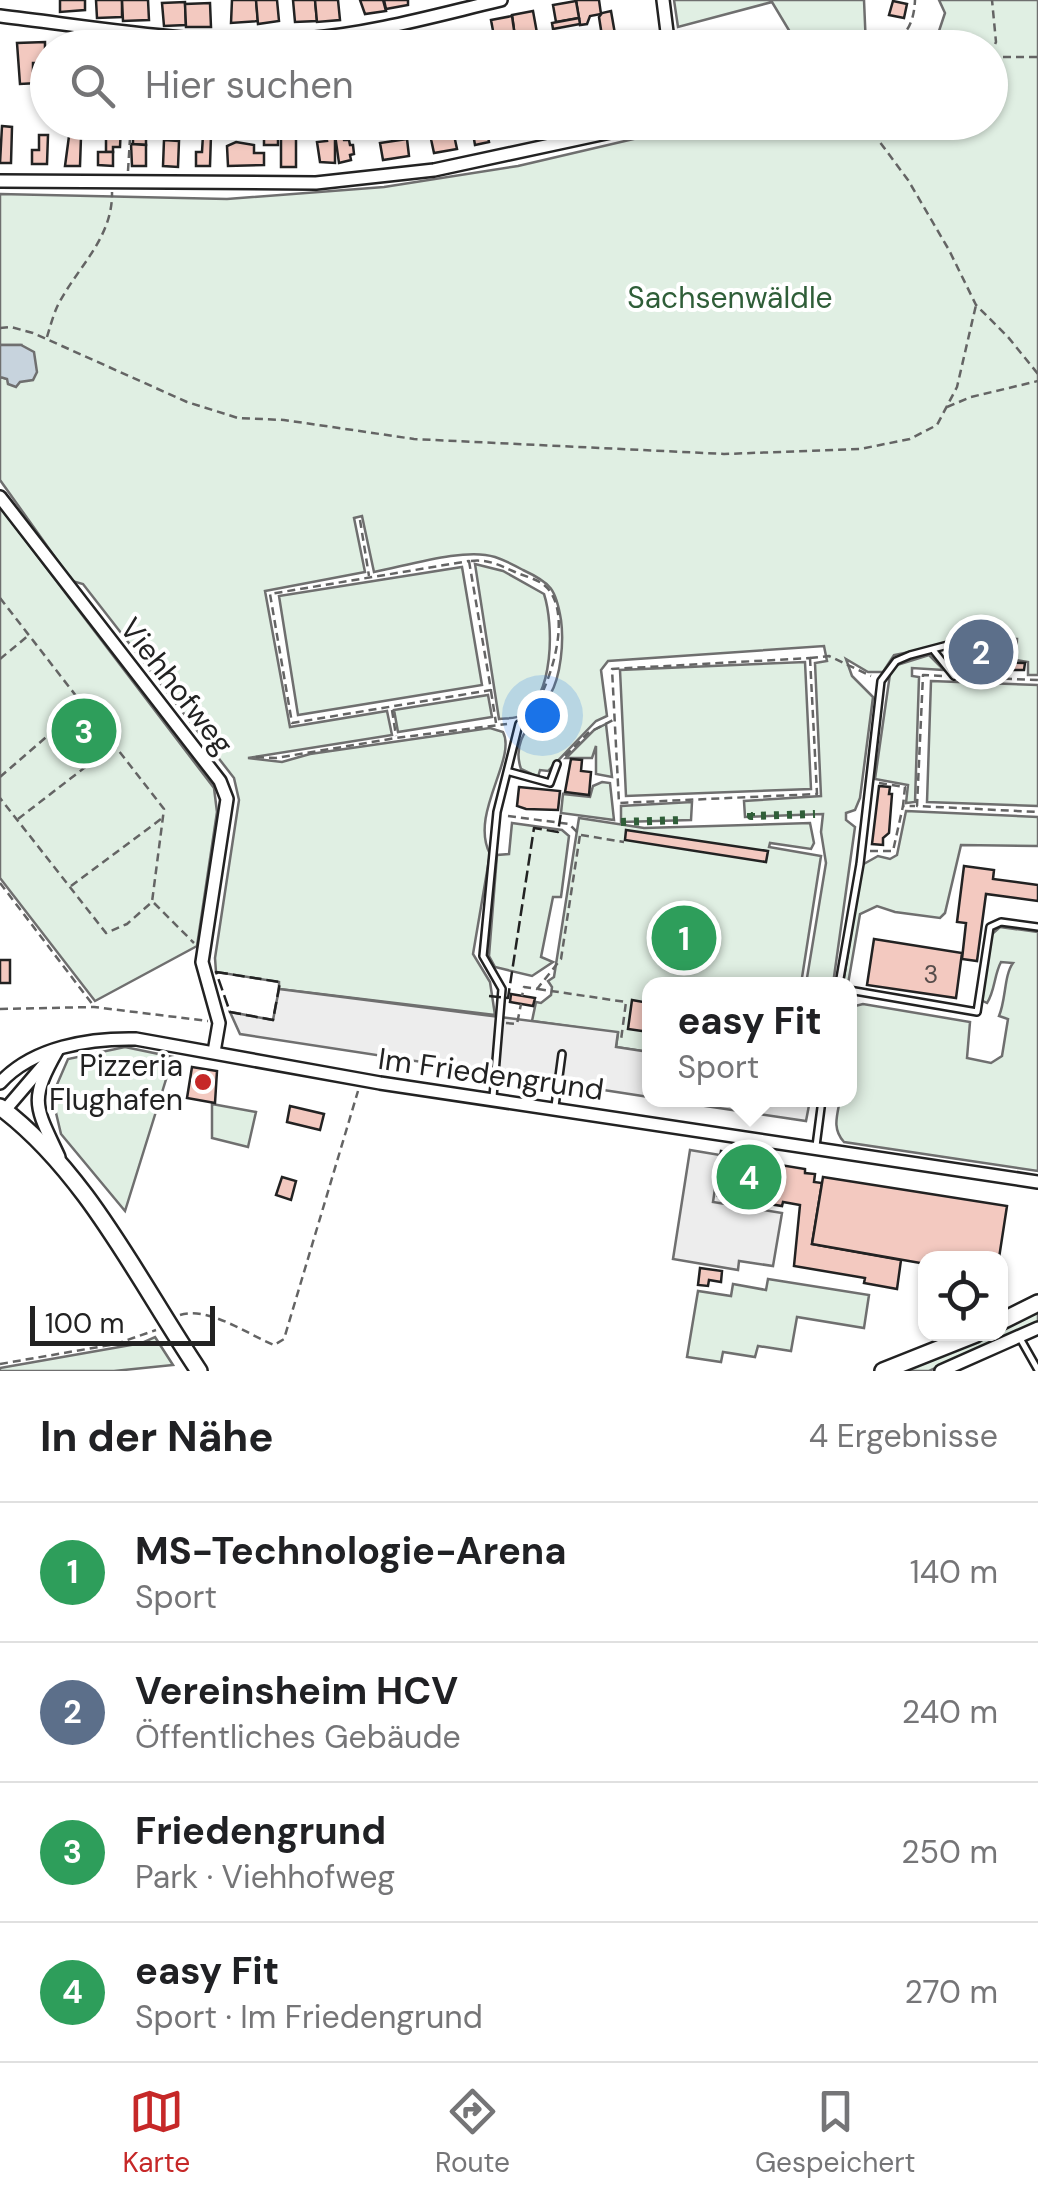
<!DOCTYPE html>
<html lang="de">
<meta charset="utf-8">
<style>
body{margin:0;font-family:"DM Sans",sans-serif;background:#f2f2f2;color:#202124}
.controls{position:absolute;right:30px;bottom:30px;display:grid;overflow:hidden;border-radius:20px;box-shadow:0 2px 8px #0004}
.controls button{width:90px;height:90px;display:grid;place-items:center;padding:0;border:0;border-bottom:2px solid #e0e0e0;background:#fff;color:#202124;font:50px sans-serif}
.scale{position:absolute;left:30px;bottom:25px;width:185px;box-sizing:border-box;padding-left:10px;border:5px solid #222;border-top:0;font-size:28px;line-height:35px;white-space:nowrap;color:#222;-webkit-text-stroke:8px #fff;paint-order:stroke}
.you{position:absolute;left:542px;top:715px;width:35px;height:35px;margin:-25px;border:8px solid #fff;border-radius:50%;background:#1a73e8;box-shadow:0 0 0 15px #1a73e833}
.badge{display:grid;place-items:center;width:65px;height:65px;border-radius:50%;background:#c62828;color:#fff;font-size:32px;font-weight:700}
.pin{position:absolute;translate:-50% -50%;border:5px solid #fff;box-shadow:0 2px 10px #0006}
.popup{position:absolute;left:642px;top:977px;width:215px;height:130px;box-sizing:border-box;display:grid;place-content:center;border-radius:20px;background:#fff;filter:drop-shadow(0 2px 8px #0005);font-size:32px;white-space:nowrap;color:#757577}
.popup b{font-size:38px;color:#202124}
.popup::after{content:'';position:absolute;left:50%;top:100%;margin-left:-20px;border:20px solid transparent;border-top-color:#fff}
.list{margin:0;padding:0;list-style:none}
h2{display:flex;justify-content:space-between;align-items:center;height:130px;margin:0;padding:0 40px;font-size:42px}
h2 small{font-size:32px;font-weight:400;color:#757577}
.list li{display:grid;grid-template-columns:65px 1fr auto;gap:30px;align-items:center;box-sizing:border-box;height:140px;padding:0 40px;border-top:2px solid #e0e0e0}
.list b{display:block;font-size:38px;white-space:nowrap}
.list p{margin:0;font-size:32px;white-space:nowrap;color:#757577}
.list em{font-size:32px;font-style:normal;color:#757577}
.icon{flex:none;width:55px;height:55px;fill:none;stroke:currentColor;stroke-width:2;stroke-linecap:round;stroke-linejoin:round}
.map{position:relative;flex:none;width:1038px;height:1371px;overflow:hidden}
.search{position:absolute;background:#fff;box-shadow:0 2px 8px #0004;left:30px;right:30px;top:30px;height:110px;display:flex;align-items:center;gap:25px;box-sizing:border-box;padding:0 35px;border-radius:55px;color:#757577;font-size:38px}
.sheet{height:690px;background:#fff}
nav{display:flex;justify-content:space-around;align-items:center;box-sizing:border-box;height:140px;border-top:2px solid #e0e0e0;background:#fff;font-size:28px;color:#757577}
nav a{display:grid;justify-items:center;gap:5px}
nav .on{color:#c62828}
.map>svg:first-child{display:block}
</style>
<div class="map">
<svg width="1038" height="1371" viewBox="0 0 1038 1371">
<rect width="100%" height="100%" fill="#fff"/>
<g fill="#e0efe3" stroke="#6f6f6f" stroke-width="2.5">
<polygon points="674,0 864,0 866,47 799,47 772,2 678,27"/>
<path d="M939 0H1038V675H1028V662L1016 660 1017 639 964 636 934 647 894 655 883 672H868L846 659 852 676 873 697 860 798 855 810 846 813V820L855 827 833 984H806L826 863 821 832 823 814 745 817 744 801 821 796 815 663 827 661 824 646 608 661 601 670 607 716 596 721 548 771 540 770 538 777 521 769C510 737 537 720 550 695 561 676 564 642 561 620 556 589 551 583 523 570 514 565 504 560 495 557 465 547 406 566 374 572L362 516 354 518 365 572 265 591 290 727 387 711 392 735 248 758 282 762 310 754 490 728 503 732C517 759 469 814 490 854L473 954 490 982 495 1015 279 989V982L216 972 215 958 239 800 234 778 83 584 72 581 0 480V377L8 379 21 345H0V194L227 199 384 187 518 166 702 123 990 122V48L921 47 935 43 945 13Z"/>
<polygon points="0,507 214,788 217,812 197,946 95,1001 0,878"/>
<path d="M475 564 503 571 544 594C554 625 554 696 522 715 516 719 507 718 499 719Z"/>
<polygon points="462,567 482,685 298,715 279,596"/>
<polygon points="929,655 944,670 912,668 912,676 919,677 915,802 906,803 908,785 875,779 890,674 897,665"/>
<polygon points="805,662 811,789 626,796 620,670"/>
<polygon points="931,681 1038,685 1038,806 927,802"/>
<polygon points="488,695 492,717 398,732 394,710"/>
<polygon points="606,724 612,777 596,774 596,746 592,758 566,758 594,730"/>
<polygon points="602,782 610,783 614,820 561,813 563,794 590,797 593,786"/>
<polygon points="692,802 691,820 621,822 621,806"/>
<polygon points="906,811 1038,817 1038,846 961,845 945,913 940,918 895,912 877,906 860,914 848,984 843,984 862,865 878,856 890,859 897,855"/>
<polygon points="579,818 644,828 810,823 814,843 811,849 770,843 769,847 821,856 801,984 649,984 649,1052 616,1047 618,1033 532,1021 536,1002 541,1003 551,995 552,987 548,981 554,977"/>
<polygon points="512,823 562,830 569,836 561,897 553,897 541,957 553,962 532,976 495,967 489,956 497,855 509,854"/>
<path d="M1000 927 1038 932V1171L844 1142C832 1129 837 1116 840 1100H849L851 1007 863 1004 970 1022 967 1058 991 1063 1002 1056 1008 1019 999 1016C1006 1000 1004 975 1013 963L1001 962C994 975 995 991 987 1003L981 1000 991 935Z"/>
<polygon points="125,1047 173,1057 125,1211 61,1134 52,1096 68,1059"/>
<polygon points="212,1104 256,1112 248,1147 212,1138"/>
<polygon points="768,1279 869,1295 864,1328 797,1317 791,1351 758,1346 755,1357 723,1352 721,1362 687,1357 698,1291 731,1296 733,1284 766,1290"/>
<polygon points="1038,1312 1038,1322 929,1371 901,1371 990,1334 1000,1334 1001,1329"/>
<polygon points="155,1337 173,1365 114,1371 0,1371 0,1368 142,1343"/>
</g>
<g fill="#ededed" stroke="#6f6f6f" stroke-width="2.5">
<polygon points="279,989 618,1032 616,1047 649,1052 649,1097 240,1034 230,1012 273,1020"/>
<polygon points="665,1100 810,1100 806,1121"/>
<polygon points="690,1150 720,1155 713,1202 782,1213 773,1266 739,1261 738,1270 673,1259"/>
</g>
<polygon fill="#c7d3dd" stroke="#6f6f6f" stroke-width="2.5" points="0,345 21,345 34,352 37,372 33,380 20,382 16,387 8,384 7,379 0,377"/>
<g fill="#f3c9c0" stroke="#222" stroke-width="2.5">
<polygon points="60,0 85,0 85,10 60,12"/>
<polygon points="96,0 122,0 122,17 97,18"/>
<polygon points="122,0 148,0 149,20 123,21"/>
<polygon points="232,0 256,0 258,21 231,23"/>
<polygon points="256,0 277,0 279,21 258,24"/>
<polygon points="293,0 315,0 317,21 295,22"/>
<polygon points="315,0 338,0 340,20 317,22"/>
<polygon points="360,0 383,0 386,11 365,14"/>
<polygon points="384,0 408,0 408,5 386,9"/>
<polygon points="599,0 601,14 590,16 587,24 580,25 576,0"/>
<polygon points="576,1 579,18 556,22 553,5"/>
<polygon points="893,1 907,4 904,18 889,15"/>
<polygon points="185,2 186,25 164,26 162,3"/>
<polygon points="210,3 211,27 186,27 185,4"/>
<polygon points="533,11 537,33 515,37 512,15"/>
<polygon points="611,11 615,34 602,36 599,17 602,13"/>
<polygon points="512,16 515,37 504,39 505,46 496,47 491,20"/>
<polygon points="579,18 580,24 553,29 552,23"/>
<polygon points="699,33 700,40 723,37 725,48 692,48 690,34"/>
<polygon points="45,42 45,63 33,63 33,71 38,71 38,83 20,84 17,43"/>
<polygon points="443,122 446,137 433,139 430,122"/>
<polygon points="471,122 485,122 489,142 475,145"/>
<polygon points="505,122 521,122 523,135 508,137"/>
<polygon points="2,126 12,127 11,163 0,163"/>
<polygon points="106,126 121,126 120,147 113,147 113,152 106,152"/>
<rect x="264" y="131" width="14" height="14"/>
<polygon points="133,132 146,133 146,145 133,144"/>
<polygon points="342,134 344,140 349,140 350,145 353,145 354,154 350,155 351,160 339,163 335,135"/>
<polygon points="39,135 48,135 47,164 32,164 32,150 39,150"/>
<polygon points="203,135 211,135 210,166 196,166 196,152 202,152"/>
<polygon points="326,135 335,135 335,163 320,162 317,142 327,141"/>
<polygon points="454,135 457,149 434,153 431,139"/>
<polygon points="69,136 81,137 80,166 65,166"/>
<rect x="281" y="136" width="15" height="31"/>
<polygon points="407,139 409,156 383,160 380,143"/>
<polygon points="164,140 179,141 178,167 163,166"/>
<polygon points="236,142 254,145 254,153 264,153 264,165 228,166 227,146"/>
<polygon points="131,144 146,145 146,166 132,166"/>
<polygon points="98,152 113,152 113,166 98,165"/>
<polygon points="965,643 999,645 998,662 964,660"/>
<polygon points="992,662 1025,663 1024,670 992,670"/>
<polygon points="571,759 582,760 581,771 591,772 589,795 565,792"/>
<polygon points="879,786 890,787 889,794 892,794 889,833 883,838 883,845 872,844"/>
<polygon points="519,787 560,791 558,810 526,809 517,806"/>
<polygon points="626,830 768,851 766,862 625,840"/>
<polygon points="964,866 994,870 993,879 1038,885 1038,901 986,894 977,961 962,959 966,923 957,922"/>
<polygon points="874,939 962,953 956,998 867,985"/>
<rect x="0" y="960" width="10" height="23"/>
<polygon points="511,994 535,998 533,1006 510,1002"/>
<polygon points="632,1000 649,1003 649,1032 628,1029"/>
<polygon points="192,1067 217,1071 215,1103 187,1098"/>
<polygon points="290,1106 324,1114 320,1130 287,1122"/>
<polygon points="721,1151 739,1154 738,1158 805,1169 805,1173 815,1174 814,1182 822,1183 812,1244 901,1260 897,1289 864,1283 865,1278 794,1266 800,1205 783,1202 782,1206 718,1196 722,1170 718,1169"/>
<polygon points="282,1177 296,1181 291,1200 276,1195"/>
<polygon points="823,1177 1007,1206 999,1258 926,1258 926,1264 812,1244"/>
<polygon points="700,1268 722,1271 721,1282 709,1280 708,1286 698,1285"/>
</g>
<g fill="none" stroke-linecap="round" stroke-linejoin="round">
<g stroke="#222" stroke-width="10">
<g id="lane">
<polyline points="934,651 954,676"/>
<polyline points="510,772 550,783 557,764"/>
<polyline points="839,984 860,864 881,681 896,661 910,655 963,641 1010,642 1008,657"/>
<polyline points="849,990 977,1012 990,927 1001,922 1038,927"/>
<polyline points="493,1097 502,989 483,956 497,812 519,724"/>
<polyline points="555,1106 562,1054"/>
<polyline points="816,1146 822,1100"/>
<polyline points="1021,1340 1038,1370"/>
</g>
</g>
<g stroke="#222" stroke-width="16">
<g id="street">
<polyline points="663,0 669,48"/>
<path d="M0 16C101 28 203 47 305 39 371 34 437 15 501 0"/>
<polyline points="0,181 316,183 434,170 657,122"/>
<polyline points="0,497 220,781 227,799 202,962 219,1023 214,1052"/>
<path d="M57 1051C28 1102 36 1107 59 1157"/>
<path d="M0 1083C33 1047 89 1038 136 1039L380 1083 1038 1182"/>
<polyline points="5,1110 47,1061"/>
<polyline points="941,1371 1038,1328"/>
</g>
</g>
<g stroke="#222" stroke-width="20">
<g id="secondary">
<path d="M0 1107C87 1172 139 1282 199 1371"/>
<polyline points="1000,1322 1038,1303"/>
<polyline points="883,1371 976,1334"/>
</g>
</g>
<g stroke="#646464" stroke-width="2.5" stroke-dasharray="8 5" stroke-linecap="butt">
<path d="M889 48C907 34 914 23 915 0"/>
<polyline points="990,56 996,42 992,0"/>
<polyline points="990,57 1038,57"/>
<polyline points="865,122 908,180 949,250 976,305 1008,337 1038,374"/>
<polyline points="128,171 131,122"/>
<polyline points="0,328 11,327 33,333 187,402 238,418 284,420 414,439 724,454 860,449 910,439 937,425 957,387 976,305"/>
<path d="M47 337C50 327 53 316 57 307 76 268 113 239 112 192"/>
<polyline points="947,407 971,397 1038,381"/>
<polyline points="360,520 369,576"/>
<polygon points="469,561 491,690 292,723 270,594"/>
<path d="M471 561C488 559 499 565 515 572 524 576 537 579 544 585 576 611 549 691 528 717"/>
<polyline points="0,598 164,809 152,902 127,924 106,933 0,798"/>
<polygon points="810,658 817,794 619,803 612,669"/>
<polyline points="810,658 829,656 871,676"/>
<polyline points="0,659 29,635"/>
<polyline points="942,676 923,675 917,806 1038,812"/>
<polyline points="965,677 1038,680"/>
<polyline points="491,691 496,723"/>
<polyline points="392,710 396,736"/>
<polyline points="565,756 588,733 613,720"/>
<polyline points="256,757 276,758 396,738 507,724"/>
<polyline points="0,777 82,706"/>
<polyline points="879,783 905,787 903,806 915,806"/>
<polyline points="508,816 569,824 580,835 561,959 537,989 524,987 522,996"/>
<polyline points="18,819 114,745"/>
<polyline points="581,835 624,842"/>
<polyline points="870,851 893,851 903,806"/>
<polyline points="0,883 93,1005"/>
<polyline points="71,886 161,819"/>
<polyline points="154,903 194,943"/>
<polyline points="538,989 626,1002 621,1040"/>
<polyline points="0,1009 94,1007 208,1021"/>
<polyline points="506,1023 517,1024 521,1004"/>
<path d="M180 1315C208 1306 247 1334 274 1345L284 1339 358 1091"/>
<polyline points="0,1364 116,1344 156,1330"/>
</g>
<use href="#lane" stroke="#fff" stroke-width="5"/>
<use href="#street" stroke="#fff" stroke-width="11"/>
<use href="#secondary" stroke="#fff" stroke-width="15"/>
<g stroke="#2f5e38" stroke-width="8" stroke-dasharray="5 8" stroke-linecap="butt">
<polyline points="751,813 751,816 815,814"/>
<polyline points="621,822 683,820 683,817"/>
</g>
<g stroke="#222" stroke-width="2.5" stroke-dasharray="12 5" stroke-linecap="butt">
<polygon points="216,972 280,982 273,1020 230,1012"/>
<polyline points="489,996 508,998 534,828 558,832 561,813"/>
</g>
</g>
<circle fill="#c62828" stroke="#fff" stroke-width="4" cx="203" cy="1082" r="10"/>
<g text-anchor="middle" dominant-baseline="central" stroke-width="8" stroke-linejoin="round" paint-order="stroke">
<g font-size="25" fill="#564c4a">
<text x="931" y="974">3</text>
</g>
<g font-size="30" fill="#2f5e38" stroke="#fff">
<text x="730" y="297">Sachsenwäldle</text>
</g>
<g font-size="30" fill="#222" stroke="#fff">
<text transform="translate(177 686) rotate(52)">Viehhofweg</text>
<text transform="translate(491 1074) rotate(8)">Im Friedengrund</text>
</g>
<g font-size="30" fill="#222" stroke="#fff" text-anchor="end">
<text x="183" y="1065">Pizzeria<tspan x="183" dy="34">Flughafen</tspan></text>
</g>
</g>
</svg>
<div class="controls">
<button><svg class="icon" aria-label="locate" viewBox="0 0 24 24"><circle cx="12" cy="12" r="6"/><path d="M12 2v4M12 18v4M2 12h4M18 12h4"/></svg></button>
</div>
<div class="scale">100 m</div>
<div class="you"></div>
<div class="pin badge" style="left:684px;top:938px;background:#2e9e5b">1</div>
<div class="pin badge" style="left:981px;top:652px;background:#5c6f8a">2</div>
<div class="pin badge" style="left:84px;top:731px;background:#2e9e5b">3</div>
<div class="pin badge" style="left:749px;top:1177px;background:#2e9e5b">4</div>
<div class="popup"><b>easy Fit</b>Sport</div>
<div class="search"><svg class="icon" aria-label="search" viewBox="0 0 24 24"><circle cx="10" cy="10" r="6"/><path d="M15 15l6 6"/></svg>Hier suchen</div>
</div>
<section class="sheet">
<h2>In der Nähe<small>4 Ergebnisse</small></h2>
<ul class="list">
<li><span class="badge" style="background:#2e9e5b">1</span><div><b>MS-Technologie-Arena</b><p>Sport</p></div><em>140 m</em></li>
<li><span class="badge" style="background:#5c6f8a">2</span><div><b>Vereinsheim HCV</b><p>Öffentliches Gebäude</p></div><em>240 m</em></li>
<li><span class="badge" style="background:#2e9e5b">3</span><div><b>Friedengrund</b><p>Park · Viehhofweg</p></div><em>250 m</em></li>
<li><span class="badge" style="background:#2e9e5b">4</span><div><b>easy Fit</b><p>Sport · Im Friedengrund</p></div><em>270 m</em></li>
</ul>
</section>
<nav>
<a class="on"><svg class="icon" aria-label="map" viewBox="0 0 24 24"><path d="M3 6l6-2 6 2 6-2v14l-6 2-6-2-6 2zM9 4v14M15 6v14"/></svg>Karte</a>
<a><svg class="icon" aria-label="directions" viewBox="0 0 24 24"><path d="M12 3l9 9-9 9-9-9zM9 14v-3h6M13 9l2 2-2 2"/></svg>Route</a>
<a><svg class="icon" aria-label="saved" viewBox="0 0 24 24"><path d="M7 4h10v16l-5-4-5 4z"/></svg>Gespeichert</a>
</nav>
